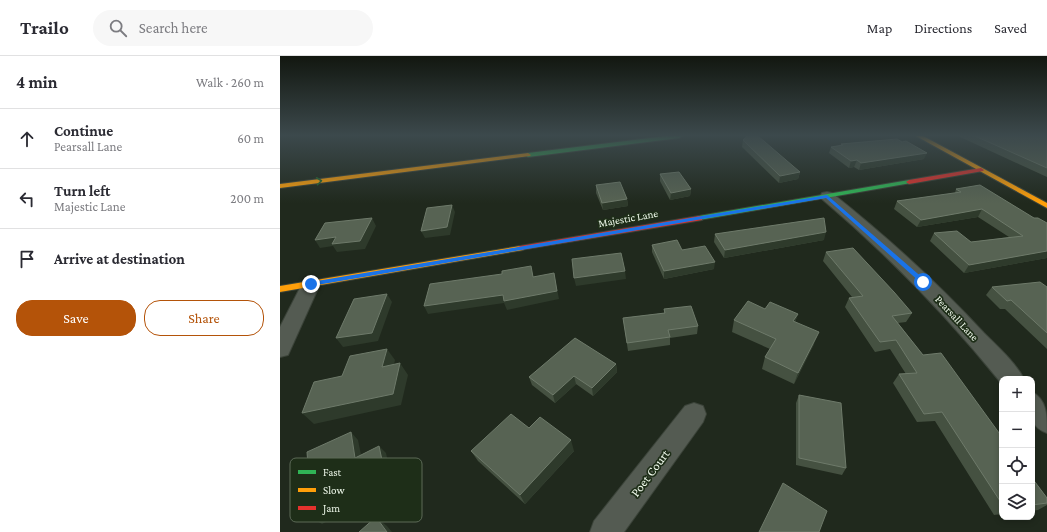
<!DOCTYPE html>
<meta charset="utf-8">
<style>
body{margin:0;font-family:"Crimson Pro",serif;background:#f7f7f7;color:#2b2b33}
.controls{position:absolute;right:12px;bottom:12px;display:grid;overflow:hidden;border-radius:8px;box-shadow:0 2px 6px #0003}
.controls button{width:36px;height:36px;display:grid;place-items:center;padding:0;border:0;border-bottom:1px solid #e1e1e2;background:#fff;color:#2b2b33;font:20px sans-serif}
.stop{position:absolute;width:12px;height:12px;margin:-9px;border:3px solid #1a73e8;border-radius:50%;background:#fff}
.stop.end{background:#1a73e8;border-color:#fff;box-shadow:0 1px 4px #0008}
.list{margin:0;padding:0;list-style:none}
h2{display:flex;justify-content:space-between;align-items:center;height:52px;margin:0;padding:0 16px;font-size:17px}
h2 small{font-size:13px;font-weight:400;color:#7c7c81}
.list li{display:grid;grid-template-columns:26px 1fr auto;gap:12px;align-items:center;box-sizing:border-box;height:60px;padding:0 16px;border-top:1px solid #e1e1e2}
.list b{display:block;font-size:15px;white-space:nowrap}
.list p{margin:0;font-size:13px;white-space:nowrap;color:#7c7c81}
.list em{font-size:13px;font-style:normal;color:#7c7c81}
.actions{display:flex;gap:8px;padding:12px 16px}
.actions a{flex:1;padding:9px 0;border:1px solid #b45309;border-radius:16px;text-align:center;font-size:14px;color:#b45309}
.actions .main{background:#b45309;color:#fff}
.icon{flex:none;width:22px;height:22px;fill:none;stroke:currentColor;stroke-width:2;stroke-linecap:round;stroke-linejoin:round}
.map{position:relative;flex:none;width:767px;height:476px;overflow:hidden}
header{display:flex;align-items:center;gap:24px;box-sizing:border-box;height:56px;padding:0 20px;background:#fff;border-bottom:1px solid #e1e1e2}
header strong{font-size:19px}
nav{display:flex;gap:22px;margin-inline-start:auto;font-size:14px}
.search{width:280px;height:36px;background:#f7f7f7;display:flex;align-items:center;gap:10px;box-sizing:border-box;padding:0 14px;border-radius:22px;color:#7c7c81;font-size:15px}
main{display:flex}
aside{flex:1;background:#fff}
.map>svg:first-child{display:block}
</style>
<header>
<strong>Trailo</strong>
<div class="search"><svg class="icon" aria-label="search" viewBox="0 0 24 24"><circle cx="10" cy="10" r="6"/><path d="M15 15l6 6"/></svg>Search here</div>
<nav><a>Map</a><a>Directions</a><a>Saved</a></nav>
</header>
<main>
<aside>
<h2>4 min<small>Walk · 260 m</small></h2>
<ul class="list">
<li><svg class="icon" aria-label="ahead" viewBox="0 0 24 24"><path d="M12 20V5M6 11l6-6 6 6"/></svg><div><b>Continue</b><p>Pearsall Lane</p></div><em>60 m</em></li>
<li><svg class="icon" aria-label="left" viewBox="0 0 24 24"><path d="M17 20v-9H6M10 6l-5 5 5 5"/></svg><div><b>Turn left</b><p>Majestic Lane</p></div><em>200 m</em></li>
<li><svg class="icon" aria-label="arrive" viewBox="0 0 24 24"><path d="M6 21V4h12l-3 4 3 4H6"/></svg><div><b>Arrive at destination</b></div></li>
</ul>
<div class="actions"><a class="main">Save</a><a>Share</a></div>
</aside>
<div class="map">
<svg width="767" height="476" viewBox="0 0 767 476">
<rect width="100%" height="100%" fill="#20291d"/>
<g fill="none" stroke-linecap="round" stroke-linejoin="round">
<g stroke="#3b4339" stroke-width="2">
<g id="street">
<path d="M547 136 552 137C606 180 657 226 704 277 718 291 735 306 744 323H722V328C667 260 608 199 542 143L540 140 542 137Z"/>
<polygon points="31,222 38,224 40,228 8,299 0,301 0,271 24,224"/>
<path d="M752 336C767 344 767 359 767 377 747 370 752 355 752 336Z"/>
<polygon points="414,347 423,350 426,358 423,366 344,476 310,476 314,465 405,350"/>
</g>
</g>
<g stroke="#3b4339" stroke-width="2">
<g id="fast">
<polygon points="386,80 402,80 399,82 248,101 245,99 248,97"/>
<polygon points="629,124 632,126 631,127 419,164 415,162 419,160"/>
</g>
</g>
<g stroke="#3b4339" stroke-width="2">
<g id="slow">
<polygon points="636,80 643,80 767,147 767,152"/>
<polygon points="248,97 251,99 250,100 0,132 0,128"/>
<polygon points="240,190 243,190 244,192 243,194 0,236 0,230"/>
</g>
</g>
<g stroke="#3b4339" stroke-width="2">
<g id="jam">
<polygon points="701,112 704,114 703,115 629,128 626,126 629,124"/>
<polygon points="419,160 422,160 422,164 240,194 236,192 240,190"/>
</g>
</g>
<use href="#street" fill="#545b52" fill-rule="evenodd"/>
<use href="#fast" fill="#30b455" fill-rule="evenodd"/>
<use href="#slow" fill="#ff9f0a" fill-rule="evenodd"/>
<use href="#jam" fill="#e5322d" fill-rule="evenodd"/>
</g>
<g fill="#455141">
<polygon points="678,80 767,80 767,121"/>
<polygon points="463,84 520,116 518,123 499,127 462,91"/>
<polygon points="561,88 644,103 579,114 574,111 569,112 549,97 551,91 561,90"/>
<polygon points="380,118 411,133 410,140 390,144 380,125"/>
<polygon points="316,129 347,143 348,150 323,154 316,137"/>
<polygon points="676,133 767,167 767,202 684,217 650,185 654,177 691,186 729,181 698,161 637,171 614,153 617,145 675,137"/>
<polygon points="435,178 544,184 444,202 434,186"/>
<polygon points="372,189 402,194 434,213 384,223 372,196"/>
<polygon points="546,196 632,257 626,266 618,267 643,299 722,381 722,458 714,459 655,365 637,366 613,327 619,318 626,318 610,293 595,296 565,251 569,242 572,241 543,205"/>
<polygon points="712,231 767,231 767,293 725,253 720,253 706,239"/>
<polygon points="384,253 418,270 417,278 390,282 390,289 348,295 343,262 384,257"/>
<polygon points="485,253 518,258 515,266 534,288 514,328 482,313 485,301 490,293 452,276 454,264"/>
<polygon points="336,308 337,316 313,340 296,328 275,347 252,329 249,321"/>
<polygon points="519,339 566,412 562,419 516,409 516,347"/>
<polygon points="191,395 294,395 245,448 198,405"/>
<polygon points="752,422 767,442 767,449 758,454 752,455"/>
</g>
<g fill="#2e3a2b">
<polygon points="647,97 644,103 579,114 581,107"/>
<polygon points="577,104 574,111 569,112 571,105"/>
<polygon points="520,116 518,123 499,127 500,120"/>
<polygon points="411,133 410,140 390,144 391,137"/>
<polygon points="347,143 348,150 323,154 322,147"/>
<polygon points="172,149 175,156 170,179 145,182 141,175"/>
<polygon points="702,153 698,161 637,171 641,164"/>
<polygon points="92,162 96,170 85,193 57,196 53,190 40,192 35,184 56,181"/>
<polygon points="546,176 544,184 444,202 445,194"/>
<polygon points="767,195 767,202 684,217 689,209"/>
<polygon points="435,206 434,213 384,223 384,215"/>
<polygon points="345,215 346,223 296,230 294,222"/>
<polygon points="274,217 279,243 227,254 224,247 148,258 144,250"/>
<polygon points="107,238 112,246 98,285 63,291 56,282"/>
<polygon points="518,258 514,269 513,265"/>
<polygon points="539,276 534,288 514,328 518,317"/>
<polygon points="107,293 115,304 111,322 102,311"/>
<polygon points="120,307 128,319 121,349 34,368 22,357"/>
<polygon points="336,308 337,316 313,340 312,332"/>
<polygon points="294,320 296,328 275,347 273,339"/>
<polygon points="71,376 78,384 83,409 75,402"/>
<polygon points="291,384 294,395 245,448 240,439"/>
<polygon points="99,390 106,397 113,430 42,468 32,462"/>
<polygon points="96,461 107,470 112,476 107,476"/>
</g>
<g fill="#576353" stroke="#6e7a6a">
<polygon points="467,80 478,80 520,116 500,120 463,84"/>
<polygon points="695,80 767,80 767,112"/>
<polygon points="617,83 622,86 626,85 647,97 581,107 577,104 571,105 551,91 563,89 561,88"/>
<polygon points="399,116 411,133 391,137 380,118"/>
<polygon points="340,126 347,143 322,147 316,129"/>
<polygon points="700,129 754,162 758,162 767,167 767,195 689,209 654,177 677,175 691,186 743,180 702,153 641,164 617,145 681,136 676,133"/>
<polygon points="172,149 167,171 141,175 147,152"/>
<polygon points="92,162 80,185 52,188 56,181 35,184 45,167"/>
<polygon points="544,162 546,176 445,194 435,178"/>
<polygon points="397,184 402,194 425,190 435,206 384,215 372,189"/>
<polygon points="573,192 614,236 632,257 612,260 643,299 661,297 722,381 722,448 662,356 644,358 619,318 637,317 616,284 600,286 569,242 583,240 546,196"/>
<polygon points="341,197 345,215 294,222 292,203"/>
<polygon points="251,210 253,221 274,217 277,235 224,245 223,239 144,250 150,228 222,218 222,215"/>
<polygon points="760,226 767,231 767,277 731,244 727,245 712,231"/>
<polygon points="107,238 92,277 56,282 74,243"/>
<polygon points="468,245 485,253 490,246 518,258 513,265 539,276 518,317 485,301 496,283 454,264"/>
<polygon points="411,250 418,270 388,274 390,281 347,287 343,262 385,257 384,253"/>
<polygon points="295,282 336,308 312,332 294,320 273,339 249,321"/>
<polygon points="107,293 102,311 120,307 113,338 22,357 34,326 62,320 70,300"/>
<polygon points="519,339 561,347 566,412 519,402"/>
<polygon points="231,358 249,372 260,361 291,384 240,439 191,395"/>
<polygon points="71,376 75,402 99,390 106,423 32,462 27,396"/>
<polygon points="752,422 767,442 767,447 752,449"/>
<polygon points="503,427 547,455 539,476 479,476"/>
<polygon points="96,461 107,476 79,476"/>
</g>
<defs><path id="oneway-chevron" d="M-2-3.5L2.5 0L-2 3.5" fill="none" stroke-width="1.6" stroke-linecap="round" stroke-linejoin="round"/></defs>
<use stroke="#256430" href="#oneway-chevron" transform="translate(39 125) rotate(-7)"/>
<linearGradient id="sky" x2="0" y2="1"><stop stop-color="#121710"/><stop offset="0.54" stop-color="#3c494c"/><stop offset="1" stop-color="#3c494c" stop-opacity="0"/></linearGradient>
<rect width="767" height="147" fill="url(#sky)"/>
<polygon fill="#1a73e8" points="547,139 645,224 645,227 641,227 546,142 31,230 28,228 31,226"/>
<g text-anchor="middle" dominant-baseline="central" stroke-width="3.5" stroke-linejoin="round" paint-order="stroke">
<g font-size="11" fill="#edf7e9" stroke="#1e2e18">
<text transform="translate(348 162) rotate(-10)">Majestic Lane</text>
<text transform="translate(677 262) rotate(47)">Pearsall Lane</text>
</g>
<g font-size="13" fill="#edf7e9" stroke="#1e2e18">
<text transform="translate(370 417) rotate(-53)">Poet Court</text>
</g>
</g>
<rect x="10" y="402" width="132" height="64" rx="6" fill="#1e2e18" stroke="#5c6a57" stroke-width="1"/>
<rect x="18" y="414" width="18" height="4" fill="#30b455"/>
<rect x="18" y="432" width="18" height="4" fill="#ff9f0a"/>
<rect x="18" y="450" width="18" height="4" fill="#e5322d"/>
<g font-size="11" fill="#edf7e9">
<text x="43" y="420">Fast</text>
<text x="43" y="438">Slow</text>
<text x="43" y="456">Jam</text>
</g>
</svg>
<div class="controls">
<button>+</button>
<button>−</button>
<button><svg class="icon" aria-label="locate" viewBox="0 0 24 24"><circle cx="12" cy="12" r="6"/><path d="M12 2v4M12 18v4M2 12h4M18 12h4"/></svg></button>
<button><svg class="icon" aria-label="layers" viewBox="0 0 24 24"><path d="M12 4l9 5-9 5-9-5zM3 14l9 5 9-5"/></svg></button>
</div>
<div class="stop" style="left:643px;top:226px"></div>
<div class="stop end" style="left:31px;top:228px"></div>
</div>
</main>
